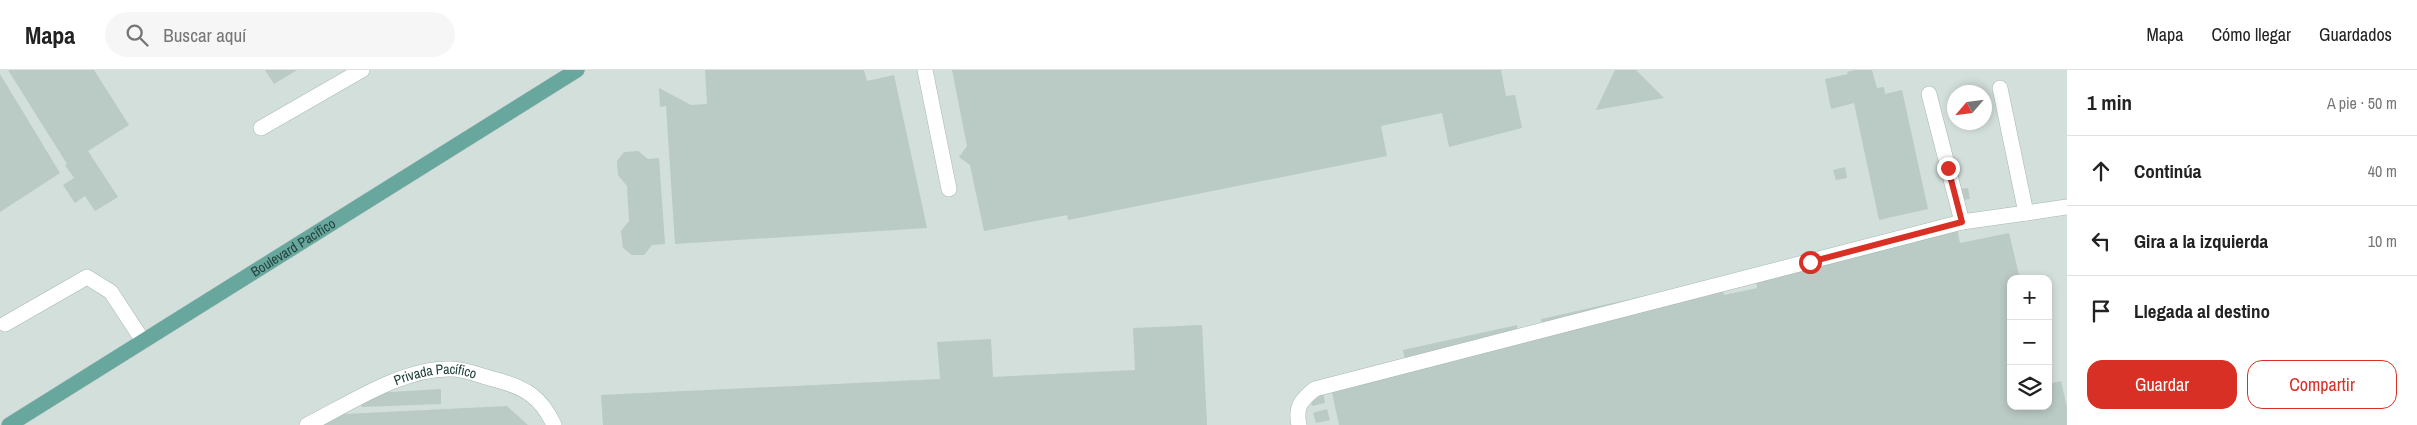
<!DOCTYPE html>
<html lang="es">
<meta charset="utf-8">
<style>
body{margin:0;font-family:"Archivo Narrow",sans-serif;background:#f6f6f6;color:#222}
.controls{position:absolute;right:15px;bottom:15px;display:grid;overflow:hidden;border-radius:10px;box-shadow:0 2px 8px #0003}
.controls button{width:45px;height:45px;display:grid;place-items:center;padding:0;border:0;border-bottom:1px solid #e0e0e0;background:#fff;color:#222;font:25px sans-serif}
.compass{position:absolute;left:1947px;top:15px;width:45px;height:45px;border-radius:50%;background:#fff;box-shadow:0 2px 8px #0003;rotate:242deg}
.stop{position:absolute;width:15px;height:15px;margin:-11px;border:4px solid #d93025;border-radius:50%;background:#fff}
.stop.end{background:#d93025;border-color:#fff;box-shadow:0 1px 5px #0008}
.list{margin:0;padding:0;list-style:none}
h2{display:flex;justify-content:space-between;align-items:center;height:65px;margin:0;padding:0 20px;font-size:21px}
h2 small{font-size:16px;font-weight:400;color:#767676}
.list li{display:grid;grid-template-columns:32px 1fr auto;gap:15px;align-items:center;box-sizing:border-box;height:70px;padding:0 20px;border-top:1px solid #e0e0e0}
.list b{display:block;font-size:19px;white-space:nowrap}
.list em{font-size:16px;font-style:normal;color:#767676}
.actions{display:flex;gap:10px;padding:15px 20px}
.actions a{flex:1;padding:11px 0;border:1px solid #d93025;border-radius:15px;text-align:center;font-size:18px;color:#d93025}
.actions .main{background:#d93025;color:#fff}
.icon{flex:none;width:28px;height:28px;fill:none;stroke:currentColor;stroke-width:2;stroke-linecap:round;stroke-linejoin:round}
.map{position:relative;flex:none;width:2067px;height:355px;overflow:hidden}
header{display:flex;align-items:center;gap:30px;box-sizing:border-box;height:70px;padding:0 25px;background:#fff;border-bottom:1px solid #e0e0e0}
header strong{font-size:24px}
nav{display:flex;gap:28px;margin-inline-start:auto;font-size:18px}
.search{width:350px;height:45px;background:#f6f6f6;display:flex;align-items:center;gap:12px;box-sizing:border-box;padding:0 18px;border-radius:28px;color:#767676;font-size:19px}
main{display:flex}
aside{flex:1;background:#fff}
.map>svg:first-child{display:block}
</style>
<header>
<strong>Mapa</strong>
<div class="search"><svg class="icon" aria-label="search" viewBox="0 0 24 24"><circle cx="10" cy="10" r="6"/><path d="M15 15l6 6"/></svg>Buscar aquí</div>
<nav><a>Mapa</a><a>Cómo llegar</a><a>Guardados</a></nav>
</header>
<main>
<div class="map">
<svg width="2067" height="355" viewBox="0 0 2067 355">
<rect width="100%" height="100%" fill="#e5efeb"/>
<path fill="#d3dfdb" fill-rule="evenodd" d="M0 0H2067V355H0ZM1954 22H1984V52H1954ZM2011 209H2048V336H2011Z"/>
<g fill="#bacac5">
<polygon points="8,0 94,0 129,55 88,81 118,127 95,141 85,126 75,133 63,115 74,108 65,95 67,94"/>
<polygon points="265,0 297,0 274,14"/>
<polygon points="705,0 864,0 867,11 894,5 927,158 675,174 666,36 660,37 659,18 691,35 707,34"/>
<polygon points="952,0 1501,0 1506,26 1515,25 1522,58 1449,77 1442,43 1381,56 1387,86 1068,150 1067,145 984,161 970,95 959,87 967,76"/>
<polygon points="1615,0 1636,0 1664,28 1596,40"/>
<polygon points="1855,0 1872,0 1877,18 1884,17 1885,24 1902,20 1928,139 1879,150 1854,33 1831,39 1825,9 1848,4 1847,2"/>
<polygon points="0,4 60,103 0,142"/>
<polygon points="638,81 648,89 659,88 665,174 652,175 644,185 632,185 623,178 621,161 629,151 627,116 618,105 617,91 624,82"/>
<polygon points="1845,97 1847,108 1836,110 1833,100"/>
<polygon points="1968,118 1970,129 1962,130 1959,119"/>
<polygon points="1957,158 1960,173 2009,163 2020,209 2011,209 2011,336 2048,336 2048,314 2061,311 2067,338 2067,355 1339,355 1330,313 1406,296 1403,280 1517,255 1520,271 1544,265 1541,249 1720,209 1724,225 1757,218 1754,201"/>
<polygon points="1202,255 1207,355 603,355 601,325 940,309 937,272 991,269 993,307 1135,300 1133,258"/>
<polygon points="441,319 441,334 362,337 359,331 375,323"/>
<polygon points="1323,322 1325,333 1312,336 1310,326"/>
<polygon points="507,336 528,355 321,355 344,344"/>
<polygon points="1327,339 1330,350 1316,353 1313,343"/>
</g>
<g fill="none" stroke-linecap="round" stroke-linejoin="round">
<g stroke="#a7b8b3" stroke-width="16">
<g id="minor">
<polyline points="925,0 949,119"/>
<polyline points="2000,18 2026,143 2067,137"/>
<polyline points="1929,24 1962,152"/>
<polyline points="261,58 362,0"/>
<polyline points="5,254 87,207 111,222 143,271"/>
<path id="s1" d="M307 355C349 334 403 297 452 299 466 299 483 307 497 310 526 318 541 327 554 355"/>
<path d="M1299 355C1295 337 1301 330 1315 319L1962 152 2026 143"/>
</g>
</g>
<g stroke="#c1cac9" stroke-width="16">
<g id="major">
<path id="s2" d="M9 355 577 0"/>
</g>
</g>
<use href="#minor" stroke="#fff" stroke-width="15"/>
<use href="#major" stroke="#67a79d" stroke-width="15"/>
</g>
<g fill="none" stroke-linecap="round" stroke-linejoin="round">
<polyline stroke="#d93025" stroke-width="6" points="1810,192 1962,152 1948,98"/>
</g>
<g text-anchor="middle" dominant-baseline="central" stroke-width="4" stroke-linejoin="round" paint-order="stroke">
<g font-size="14" fill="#22423d" stroke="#f6fbf9">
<text stroke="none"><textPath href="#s2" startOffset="335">Boulevard Pacífico</textPath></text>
<text stroke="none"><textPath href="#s1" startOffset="140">Privada Pacífico</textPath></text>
</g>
</g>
</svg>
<div class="controls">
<button>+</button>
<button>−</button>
<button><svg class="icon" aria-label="layers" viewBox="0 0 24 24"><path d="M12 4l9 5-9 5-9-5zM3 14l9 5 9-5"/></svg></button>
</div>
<svg class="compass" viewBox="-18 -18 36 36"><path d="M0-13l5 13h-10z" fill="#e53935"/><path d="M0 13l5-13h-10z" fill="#767676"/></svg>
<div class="stop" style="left:1810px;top:192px"></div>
<div class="stop end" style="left:1948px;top:98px"></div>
</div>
<aside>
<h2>1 min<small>A pie · 50 m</small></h2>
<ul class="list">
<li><svg class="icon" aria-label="ahead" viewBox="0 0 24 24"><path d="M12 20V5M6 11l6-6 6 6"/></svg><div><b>Continúa</b></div><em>40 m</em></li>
<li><svg class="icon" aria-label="left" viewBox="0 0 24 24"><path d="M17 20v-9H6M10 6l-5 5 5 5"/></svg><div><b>Gira a la izquierda</b></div><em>10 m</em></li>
<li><svg class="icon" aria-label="arrive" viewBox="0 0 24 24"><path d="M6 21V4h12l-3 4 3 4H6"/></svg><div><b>Llegada al destino</b></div></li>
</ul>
<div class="actions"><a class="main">Guardar</a><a>Compartir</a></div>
</aside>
</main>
